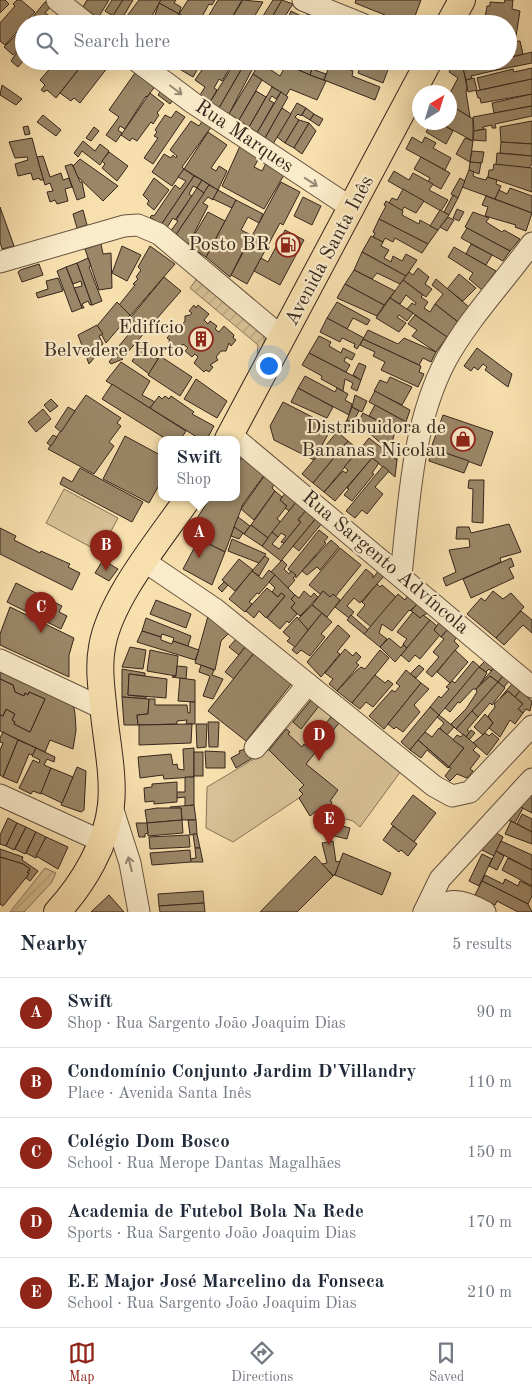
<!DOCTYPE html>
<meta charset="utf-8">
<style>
body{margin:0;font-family:"Old Standard TT",serif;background:#f6f6f7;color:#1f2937}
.compass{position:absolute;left:412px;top:85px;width:45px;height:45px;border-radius:50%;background:#fff;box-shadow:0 5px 20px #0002;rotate:38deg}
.you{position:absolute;left:268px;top:365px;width:18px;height:18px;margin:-12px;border:4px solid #fff;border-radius:50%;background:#1a73e8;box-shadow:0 0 0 8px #1a73e833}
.badge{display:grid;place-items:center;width:32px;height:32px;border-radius:50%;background:#8f2418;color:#fff;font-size:16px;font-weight:700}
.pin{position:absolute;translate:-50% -41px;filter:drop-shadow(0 1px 2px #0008)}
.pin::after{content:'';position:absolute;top:26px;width:18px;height:15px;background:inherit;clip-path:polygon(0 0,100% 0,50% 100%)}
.popup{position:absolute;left:158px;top:436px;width:82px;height:65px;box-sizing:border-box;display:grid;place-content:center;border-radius:10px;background:#fff;filter:drop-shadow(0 1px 4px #0005);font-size:16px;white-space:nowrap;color:#747a83}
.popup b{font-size:19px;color:#1f2937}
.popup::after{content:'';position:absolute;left:50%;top:100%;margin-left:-10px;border:10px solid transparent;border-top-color:#fff}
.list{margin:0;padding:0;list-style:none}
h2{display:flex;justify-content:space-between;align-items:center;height:65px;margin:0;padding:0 20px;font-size:21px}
h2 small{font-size:16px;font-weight:400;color:#747a83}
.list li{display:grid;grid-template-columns:32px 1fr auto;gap:15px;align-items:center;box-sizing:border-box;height:70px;padding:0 20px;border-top:1px solid #e0e1e3}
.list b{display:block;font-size:19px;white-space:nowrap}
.list p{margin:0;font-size:16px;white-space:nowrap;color:#747a83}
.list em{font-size:16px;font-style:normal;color:#747a83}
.icon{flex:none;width:28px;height:28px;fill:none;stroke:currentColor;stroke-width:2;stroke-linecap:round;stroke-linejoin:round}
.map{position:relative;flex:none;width:532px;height:912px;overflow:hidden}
.search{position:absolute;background:#fff;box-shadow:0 5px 20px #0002;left:15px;right:15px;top:15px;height:55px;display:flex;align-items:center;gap:12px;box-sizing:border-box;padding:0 18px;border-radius:28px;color:#747a83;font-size:19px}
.sheet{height:415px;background:#fff}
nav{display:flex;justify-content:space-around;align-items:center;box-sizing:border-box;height:70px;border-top:1px solid #e0e1e3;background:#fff;font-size:14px;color:#747a83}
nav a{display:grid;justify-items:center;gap:2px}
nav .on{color:#8f2418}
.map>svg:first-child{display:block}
</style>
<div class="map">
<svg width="532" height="912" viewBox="0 0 532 912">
<defs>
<pattern id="garden-furrows" width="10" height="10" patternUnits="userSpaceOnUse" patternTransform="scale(1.25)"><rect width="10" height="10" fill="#d7c095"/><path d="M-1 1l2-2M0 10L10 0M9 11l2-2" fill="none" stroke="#b9a580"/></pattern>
</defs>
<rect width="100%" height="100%" fill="#f8e0ae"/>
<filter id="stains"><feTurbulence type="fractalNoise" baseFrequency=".004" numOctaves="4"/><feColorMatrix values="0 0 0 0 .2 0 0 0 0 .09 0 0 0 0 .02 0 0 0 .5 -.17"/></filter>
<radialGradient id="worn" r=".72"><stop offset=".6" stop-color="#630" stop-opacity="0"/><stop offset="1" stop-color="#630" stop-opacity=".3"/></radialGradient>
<g fill="url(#garden-furrows)" stroke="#877359">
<path d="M198 277 262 331C267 342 263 349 257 358L258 345 190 288Z"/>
<polygon points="45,868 56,873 51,883 24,912 10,912"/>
</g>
<g fill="#d7c095" stroke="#877359">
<polygon points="64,489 118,518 100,552 46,523"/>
<polygon points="311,700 401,771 360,827 353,821 316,811 310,816 299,798 233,842 206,828 207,787 269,750"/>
</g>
<g fill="#9b8768" stroke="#37261d">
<polygon points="0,0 5,0 9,4 0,13"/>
<polygon points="17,0 21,0 35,12 5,45 0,41 0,23 15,6 13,4"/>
<polygon points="87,0 109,0 98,18 83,7"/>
<polygon points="112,0 123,0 113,16 105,11"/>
<polygon points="123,0 133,0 120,22 112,17"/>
<polygon points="139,0 161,0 149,21 146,20 144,22 147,24 121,24"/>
<polygon points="161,0 176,0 174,3 181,7 179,14 159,3"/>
<polygon points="188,0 215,0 212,5 209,4 198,24 179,14"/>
<polygon points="218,0 242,0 228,24 219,24 208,17"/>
<polygon points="243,0 263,2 250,24 228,24"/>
<polygon points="273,0 282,0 268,24 258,24"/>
<polygon points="282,0 293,4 280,24 268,24"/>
<polygon points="356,0 421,0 412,24 398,24 384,18 385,15 355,3"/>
<polygon points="505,0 513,0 512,9 520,11 516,36 508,34 508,24 484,24 487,6 490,6 490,2 504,3"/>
<polygon points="45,2 51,6 45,13 48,15 40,24 27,24"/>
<polygon points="159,3 179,14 174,24 155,15"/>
<polygon points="309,10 315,13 311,24 303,24"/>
<polygon points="291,11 299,15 295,24 286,24"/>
<polygon points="179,14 197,24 174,24"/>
<polygon points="48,15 56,21 54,24 40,24"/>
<polygon points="63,15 73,24 55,24"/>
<polygon points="299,15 306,18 303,24 295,24"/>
<polygon points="155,17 166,24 151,24"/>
<polygon points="24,27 24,42 13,55 4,47"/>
<polygon points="520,41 523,54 508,58 508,42"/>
<polygon points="24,42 24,60 18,67 11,61"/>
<polygon points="532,52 532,63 497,70 495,61 508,61 508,58"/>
<polygon points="34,61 50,61 43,69"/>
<polygon points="68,61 85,61 56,98 47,90 44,92 41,90 45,85 40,80 55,63 62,69"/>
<polygon points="85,61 111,63 80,103 74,98 71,101 60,93"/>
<polygon points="165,61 179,61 176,67"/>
<polygon points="179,61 202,61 193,77 176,67"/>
<polygon points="208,61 223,61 231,66 222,81 219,79 214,88 217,90 210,102 200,95 205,87 195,80"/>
<polygon points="236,61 245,63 219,108 210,102"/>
<polygon points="260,61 279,62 278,68 270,64 268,68 280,76 286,65 326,81 317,100 290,89 286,96 253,74"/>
<polygon points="288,61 295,61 293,68 286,65"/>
<polygon points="295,61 303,61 299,70 293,68"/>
<polygon points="303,61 312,61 307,65 313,68 310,75 299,70"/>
<polygon points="331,61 345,61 343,67"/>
<polygon points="365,61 371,63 375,61 389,67 383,83 358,73 362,62"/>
<polygon points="462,61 494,61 463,68"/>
<polygon points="462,61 467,88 466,92 470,117 450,105 450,93 458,78 449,72 452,67"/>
<polygon points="495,61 497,70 471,76 472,79 466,80 463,68"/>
<polygon points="331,62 353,71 352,76 380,87 375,100 324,80"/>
<polygon points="245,63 253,68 229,114 219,108"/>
<polygon points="532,68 532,79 480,90 477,78 513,69 514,72"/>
<polygon points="312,69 326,74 324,80 310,75"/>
<polygon points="137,70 156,85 147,97 146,96 125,129 120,126 118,130 122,133 116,142 106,135 119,117 109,110"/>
<polygon points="253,74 262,80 239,120 229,114"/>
<polygon points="474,78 477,90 468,92 466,80"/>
<polygon points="532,79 532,94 481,103 480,98 478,98 476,91"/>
<polygon points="2,85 22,99 16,105 0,95"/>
<polygon points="272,87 281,92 276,99 272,96 269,100 274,103 257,133 249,127"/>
<polygon points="162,89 174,98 170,104 158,95"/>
<polygon points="256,91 266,97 249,127 239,120"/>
<polygon points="281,92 288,97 265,138 257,133"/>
<polygon points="150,93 164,104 157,113 159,115 153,124 151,122 137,141 132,138 130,141 121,135"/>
<polygon points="532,94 532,106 494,113 492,103"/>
<polygon points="297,103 306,108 301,116 298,114 295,117 299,120 285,143 277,137"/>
<polygon points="450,105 473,119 473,141 438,122 450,122"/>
<polygon points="532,106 532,116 495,124 496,128 492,128 492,125 483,127 484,129 474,131 473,117"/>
<polygon points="282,108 291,114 273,144 265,138"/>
<polygon points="306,108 314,114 310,120 302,115"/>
<polygon points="176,111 185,117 153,164 144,158 158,138 154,136 157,132 155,130 165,115 171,118"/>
<polygon points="314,114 323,119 319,126 310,120"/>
<polygon points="43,115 61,130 56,136 37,122"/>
<polygon points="203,120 212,126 182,167 184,169 172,186 152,172 164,154 171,158 173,155 176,158 177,156 170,150 191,121 199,126"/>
<polygon points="299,120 309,123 294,148 285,143"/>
<polygon points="532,121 532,144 501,142 500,127"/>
<polygon points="432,122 438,122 453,131 446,144 426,132"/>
<polygon points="309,123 316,131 302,154 294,148"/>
<polygon points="28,126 30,134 25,135 23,127"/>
<polygon points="94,127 99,131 91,141 86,138"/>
<polygon points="486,129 486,141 473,140 474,131"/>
<polygon points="208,132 227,145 211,168 216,171 219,166 227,171 218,190 184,169"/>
<polygon points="412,137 422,143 425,137 436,143 433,148 451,158 445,170 406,149"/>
<polygon points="32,138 37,157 44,180 40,180 39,178 33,180 31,173 18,176 15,164 28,160 27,157 15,158 9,142"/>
<polygon points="465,138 473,141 470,162 456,154"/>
<polygon points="83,141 95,151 100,144 109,151 100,165 82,151 78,157 74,153"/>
<polygon points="501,142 532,144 532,156 500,153"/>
<polygon points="240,146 259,158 254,167 262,171 266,163 284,175 264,209 222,186"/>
<polygon points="472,151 484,152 482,163 470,162"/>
<polygon points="109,152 128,166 117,181 102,168 105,164 102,161"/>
<polygon points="497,153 532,156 532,164 529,168 496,165"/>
<polygon points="43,156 50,177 61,173 63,180 69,178 72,187 65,189 68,201 57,204 55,200 50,202 47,192 53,191 50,183 45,185 37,157"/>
<polygon points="421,157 450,173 441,189 428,182 430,178 414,169"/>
<polygon points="80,159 118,186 103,201 77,176 73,166"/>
<polygon points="470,162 481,163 479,174 469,170"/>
<polygon points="72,164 80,182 82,182 85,197 77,200 65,166"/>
<polygon points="494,164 532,168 532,192 488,177 489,170 493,170"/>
<polygon points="184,169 194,176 161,225 150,217 152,215 154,216 175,185 180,189 186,181 178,177"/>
<polygon points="469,170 474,172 473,176 478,178 486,180 487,177 497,180 496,184 501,186 495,199 462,187"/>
<polygon points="394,171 409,180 413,173 433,184 429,190 448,200 441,211 388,181"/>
<polygon points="194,176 202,180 197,188 193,186 189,194 192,196 175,220 173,218 166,229 161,225"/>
<polygon points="154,178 169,190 154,210 147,204 149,201 143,195"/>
<polygon points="460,178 465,181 458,198 451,194"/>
<polygon points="202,180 209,185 204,193 197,188"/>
<polygon points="281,182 300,192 283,225 280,223 247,284 231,275"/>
<polygon points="209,185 218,190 213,200 208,197 203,203 208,206 188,245 175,236"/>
<polygon points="197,188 204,193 175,236 170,232 178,221 176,220"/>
<polygon points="510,188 532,196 532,213 495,199 499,190 507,194"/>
<polygon points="403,189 424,201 416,213 404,207 402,211 389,203 392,198 397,200"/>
<polygon points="218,190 236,200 232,208 213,199"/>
<polygon points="453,195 458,198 449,215 444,212"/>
<polygon points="486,196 532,213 526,231 515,227 516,225 485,216 488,207 482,205"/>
<polygon points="303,197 321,206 312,225 294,216"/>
<polygon points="236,200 263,214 259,223 248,217 241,230 251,235 230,277 206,257"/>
<polygon points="386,201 403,211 402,215 419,224 420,220 438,230 428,244 379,219 386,206 384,205"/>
<polygon points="0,207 14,246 2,249 0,242"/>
<polygon points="457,209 464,212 459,221 453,218"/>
<polygon points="83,210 87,225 77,228 73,214"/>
<polygon points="440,210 449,215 438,230 430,226"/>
<polygon points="208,212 225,221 206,257 188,245"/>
<polygon points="473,212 489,218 486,222 502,232 504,230 520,239 510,251 465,227"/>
<polygon points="448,217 454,220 447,231 440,227"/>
<polygon points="379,219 428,244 422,253 395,238 393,242 385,238 383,242 373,237 375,233 373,232"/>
<polygon points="467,228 510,251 503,261 461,238"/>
<polygon points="285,230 304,240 280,285 254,271 261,258 268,262"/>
<polygon points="371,236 383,242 381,246 389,250 384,258 391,262 393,256 402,261 406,254 417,260 406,276 362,252"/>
<polygon points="101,244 103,254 111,253 112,288 99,290 85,249"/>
<polygon points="471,244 492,255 486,265 466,254"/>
<polygon points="122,246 141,255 127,281 112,273"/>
<polygon points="150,246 175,264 130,316 119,305 135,285 133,284 138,279 136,277 141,270 138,267"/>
<polygon points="454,247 496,271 482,290 469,279 473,273 448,257"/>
<polygon points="362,252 406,276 400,284 377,273 372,279 354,270"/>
<polygon points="88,258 91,266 89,267 102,301 92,305 77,263"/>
<polygon points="77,263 92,305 90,305 88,301 82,304 84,308 82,308 74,288 82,286 81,281 73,284 66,267"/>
<polygon points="39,264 43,275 22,282 18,272 20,270"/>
<polygon points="66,267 82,308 72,312 57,271"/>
<polygon points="418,268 429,277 425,284 432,289 426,297 403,280 409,272 413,275"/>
<polygon points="354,270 395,291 384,305 345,284"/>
<polygon points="459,274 476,288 463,301 447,289"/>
<polygon points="164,277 181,291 126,354 118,347 129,334 122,328"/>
<polygon points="58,278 63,291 38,298 36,293 48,289 46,281"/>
<polygon points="436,279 469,307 458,322 435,304 443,294 432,285"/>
<polygon points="403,280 423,295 421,297 428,302 424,308 430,312 435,304 458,322 447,337 407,309 412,303 415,305 416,303 406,295 400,304 390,298"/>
<polygon points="345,284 384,305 377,316 337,298"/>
<polygon points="390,298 413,313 407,321 399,315 397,317 406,323 399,332 376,318"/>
<polygon points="117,302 130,315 106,343 97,326"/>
<polygon points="337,302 370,320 367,325 353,318 347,329 327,318"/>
<polygon points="194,305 196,308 198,305 209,314 204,320 208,324 210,321 217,326 215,329 219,332 224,326 234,335 233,338 236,340 231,346 229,343 226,351 221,351 216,357 218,360 210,365 213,367 209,372 206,370 204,372 194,363 198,357 195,354 192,357 185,351 188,348 183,344 178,350 168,342 170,340 167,338 172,332 175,334 176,327 181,326 185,321 185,316 190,315 192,313 189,311"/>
<polygon points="415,315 447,337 436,352 412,336 417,330 408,324"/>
<polygon points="327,318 364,338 357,349 354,347 355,344 342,338 340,342 320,332"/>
<polygon points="97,325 103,334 99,336 103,344 100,346 101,350 89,364 78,335"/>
<polygon points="368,330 398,344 404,338 436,352 431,362 423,358 419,365 363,339"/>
<polygon points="319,336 331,342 329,346 341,353 343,348 355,354 352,360 346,357 344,361 350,365 346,372 309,353"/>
<polygon points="363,339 421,366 419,372 424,374 418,387 381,370 385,362 373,356 375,352 360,345"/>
<polygon points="141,348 158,359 149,374 132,361"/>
<polygon points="477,348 512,374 508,387 485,370 487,367 483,364 478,370 474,367 471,371 464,366"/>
<polygon points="116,353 123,359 111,364 109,362"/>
<polygon points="309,353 361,380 357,391 351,388 353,383 345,379 343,391 321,379 322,376 302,365"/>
<polygon points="160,356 192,377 180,396 148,375"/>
<polygon points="121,362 150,381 142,395 155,402 150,408 106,381"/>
<polygon points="359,363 366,366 361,380 353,375"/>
<polygon points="305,376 335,392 337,388 348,394 345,400 352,404 349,415 298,388"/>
<polygon points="390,377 412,387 402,405 374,391 380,380 387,383"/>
<polygon points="196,379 227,401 217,418 184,399"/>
<polygon points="112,384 186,431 181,439 166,439 102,399"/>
<polygon points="298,388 333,407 327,418 291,402"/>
<polygon points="375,391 410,410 406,422 369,402"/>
<polygon points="86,395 121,418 117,423 121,426 109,442 114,446 94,474 48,449"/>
<polygon points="355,395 367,401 362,412 352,407"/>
<polygon points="159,396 162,399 165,396 169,399 171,396 194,412 192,414 214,426 207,439 200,439 150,408"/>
<polygon points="51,399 58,406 50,412 44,405"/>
<polygon points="283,402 332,427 314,460 274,440 270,426"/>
<polygon points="375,405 406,422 403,434 369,416"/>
<polygon points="68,407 75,411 61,432 55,427"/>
<polygon points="352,407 359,411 352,424 347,420"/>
<polygon points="43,409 51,419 36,432 28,422"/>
<polygon points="363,413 395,430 392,444 399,449 397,460 382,449 384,446 358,423"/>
<polygon points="443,415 493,432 481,466 431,448"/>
<polygon points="347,420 358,429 353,435 346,429 341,435 348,441 313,483 302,474"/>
<polygon points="53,435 57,437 51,446 47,443"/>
<polygon points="125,436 162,456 162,480 149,503 103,479"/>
<polygon points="369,438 397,460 395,477 372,458 374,455 369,451 367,453 361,448"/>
<polygon points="348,441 359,450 324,492 313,483"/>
<polygon points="361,448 372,458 335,501 324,492 343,471 346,473 348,470 344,467"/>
<polygon points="431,448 469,461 464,473 429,461"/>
<polygon points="244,458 265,474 243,504 225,552 187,533 211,497 236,497 236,460"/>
<polygon points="372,458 379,463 372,473 374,474 352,501 344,495 349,489 347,488"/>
<polygon points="383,466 389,471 375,487 383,494 367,514 362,510 355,518 346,511"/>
<polygon points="80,468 143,502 132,522 60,484 63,477 72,482"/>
<polygon points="265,475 275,483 272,488 275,491 254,520 241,509"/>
<polygon points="469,480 484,480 483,523 472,522 473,489 468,488"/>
<polygon points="275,491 282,497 280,500 287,506 277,519 281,522 268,538 251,525"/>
<polygon points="286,492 297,501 289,511 285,508 287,506 280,500"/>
<polygon points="297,501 307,509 298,520 301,522 284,543 281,542 286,536 281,533 278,537 272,532"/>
<polygon points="307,509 317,517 281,561 262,546 272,532 278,537 272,544 279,549 301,522 298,520"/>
<polygon points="238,517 250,526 244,534 234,527"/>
<polygon points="317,517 323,522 299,551 293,546"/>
<polygon points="509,524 521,552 500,558 501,562 446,586 443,578 456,572 449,550 470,547 469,539 456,539 457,527 469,527 471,533"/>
<polygon points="251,525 268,538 262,546 244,534"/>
<polygon points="234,527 243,533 239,539 231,536"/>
<polygon points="0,528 16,536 14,540 40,553 41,551 70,564 68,567 80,573 72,590 0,554"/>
<polygon points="319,530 328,537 324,542 326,543 296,578 288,569"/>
<polygon points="199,539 225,552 212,585 183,569"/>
<polygon points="232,539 266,554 259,563 228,551"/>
<polygon points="331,540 339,547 320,570 317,567 307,575 302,571"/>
<polygon points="340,548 361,565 335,597 333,594 330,597 323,591 320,594 309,585"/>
<polygon points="265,556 269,559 259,576 252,571"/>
<polygon points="511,558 514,566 509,568 514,578 471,598 463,579"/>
<polygon points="239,559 253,570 235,591 222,580"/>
<polygon points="103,560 118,569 109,581 95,573"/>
<polygon points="282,560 287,565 284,569 289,574 291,571 296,575 293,578 295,580 288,588 271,572"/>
<polygon points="366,569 373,575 373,578 379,570 385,575 360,603 354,598 347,606 354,612 349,618 335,607"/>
<polygon points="269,570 275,575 259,594 257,593 249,602 252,604 245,612 229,599 252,571 262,579"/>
<polygon points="275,575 295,595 291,599 295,603 291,608 297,614 289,623 287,621 280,629 267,618 285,596 281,593 278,597 272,592 275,588 269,582"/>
<polygon points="224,582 228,585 222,592 218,588"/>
<polygon points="16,583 62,606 59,612 67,616 61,629 7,602"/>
<polygon points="377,584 380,587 382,585 396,597 371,627 357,615 365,605 362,602"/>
<polygon points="267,588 278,597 281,593 285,596 266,618 259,611 254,618 246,611"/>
<polygon points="304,591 311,597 314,593 318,597 300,616 291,608 295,603 291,599 295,595 299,598"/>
<polygon points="323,591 330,597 333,594 340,600 327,617 312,605"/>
<polygon points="493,591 503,599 511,593 524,607 496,638 467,614 481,598 485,601"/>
<polygon points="398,594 405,600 408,595 418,603 410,611 409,610 392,631 382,624 379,633 387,639 380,647 364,634"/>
<polygon points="156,600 191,614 186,628 150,614"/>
<polygon points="418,603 429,612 420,618 411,611"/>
<polygon points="312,605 322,613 308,630 297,620"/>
<polygon points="10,607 74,638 69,655 69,677 0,645 0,634"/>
<polygon points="521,611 532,620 532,633 523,625 504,645 496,638"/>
<polygon points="413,612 420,618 423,615 430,620 407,648 403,644 407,639 397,632"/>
<polygon points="322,613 332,622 321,634 325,637 310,656 301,650 297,654 292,650"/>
<polygon points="351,615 368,630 364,634 347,620"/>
<polygon points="208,616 229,633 221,641 215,670 195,663"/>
<polygon points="297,617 308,630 295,647 287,641 290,638 283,632"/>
<polygon points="146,618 191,636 188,646 173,641 174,638 162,634 161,637 142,631"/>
<polygon points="430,620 437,626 434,630 440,635 420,659 415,655 409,662 401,655"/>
<polygon points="440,621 449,628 441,637 434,630"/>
<polygon points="338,625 350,636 337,652 340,654 321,677 307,662"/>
<polygon points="449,628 458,636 454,641 459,646 432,677 426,672 439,657 433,652 444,639 441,637"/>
<polygon points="142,631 161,637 161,640 172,644 173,641 199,650 195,660 137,642"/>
<polygon points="389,638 401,648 403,645 407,648 395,662 380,647"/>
<polygon points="236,639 246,646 239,655 229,647"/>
<polygon points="246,646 254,653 234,679 225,672"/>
<polygon points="130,647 146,650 143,669 122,667"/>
<polygon points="345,649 353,656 356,652 361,657 356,663 359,665 337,691 329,684 333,679 325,673"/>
<polygon points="150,650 178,656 176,676 147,671"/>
<polygon points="380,650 389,658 352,703 337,691 356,671 361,667 365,669"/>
<polygon points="455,650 468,662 450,683 437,672"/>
<polygon points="254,653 292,683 246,741 208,711"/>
<polygon points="473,661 480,667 439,715 430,707 439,696 441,698 449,689 446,687 452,681 455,683"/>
<polygon points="485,661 494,668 491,671 489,669 486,672 479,667"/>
<polygon points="201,665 214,670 212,675 223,679 213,699 203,696 210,676 199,672"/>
<polygon points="419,665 424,669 416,678 410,674"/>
<polygon points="177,666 187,667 186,679 172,677 176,676"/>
<polygon points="0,667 67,700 74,708 75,714 76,730 73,749 50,740 45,752 0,731 0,715 3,716 6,709 15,714 12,720 15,722 14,724 30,732 45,699 29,692 28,695 25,693 24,696 15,692 13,685 0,679"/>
<polygon points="479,667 487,673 481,683 476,689 473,689 460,703 458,702 450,712 445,708"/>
<polygon points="494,668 503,676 498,682 490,676 483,684 481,683"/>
<polygon points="122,669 145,673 145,676 129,674 128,695 146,697 146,699 122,697"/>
<polygon points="406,670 421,683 384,729 369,716 392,690 395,692 400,686 396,683"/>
<polygon points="129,674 167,679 166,698 128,695"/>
<polygon points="375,675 385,683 388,680 393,684 373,707 366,702 360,709 352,703"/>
<polygon points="490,676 498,682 456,729 451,724 466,709 477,692 476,689"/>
<polygon points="503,676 509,681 504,687 498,682"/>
<polygon points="180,678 195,680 195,702 178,701"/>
<polygon points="0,679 13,685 15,692 24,696 25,693 28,695 29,692 45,699 30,732 14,724 15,722 12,720 15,714 6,709 3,716 0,715"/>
<polygon points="498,682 505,688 492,705 490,703 478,717 472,711"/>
<polygon points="421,683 429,689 414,705 420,712 403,732 396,727 394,729 388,724"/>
<polygon points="512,684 520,691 515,697 508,691 500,698"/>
<polygon points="508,691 523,704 518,709 523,713 515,724 510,720 500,737 489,728 493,723 488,716 495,707 494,704"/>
<polygon points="520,691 532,701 530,711 526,709 523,713 518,709 523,704 515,697"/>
<polygon points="122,697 149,699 148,714 137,715 138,725 124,725"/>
<polygon points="149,699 155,699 155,705 187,705 188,713 190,713 190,702 195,702 195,724 186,724 187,720 177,721 177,724 138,725 137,715 148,714"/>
<polygon points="311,700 319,706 301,729 293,722"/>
<polygon points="430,707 439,715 410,750 401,742"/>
<polygon points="472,711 478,717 467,730 470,732 466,737 456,729"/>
<polygon points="485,714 493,723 483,735 474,727"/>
<polygon points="439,715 454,727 447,735 440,728 444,723 437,717"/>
<polygon points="331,717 339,723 306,764 338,790 330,801 332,802 327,814 316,811 310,816 299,798 303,794 299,790 304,785 269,750 286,729 290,732 288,734 302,747 304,744 307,746"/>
<polygon points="208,722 219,722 218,747 209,747"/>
<polygon points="192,724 191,743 139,745 139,725"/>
<polygon points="196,724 207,724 206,747 197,748"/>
<polygon points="439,728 464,748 449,767 418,740 425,732 432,737"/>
<polygon points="471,730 475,733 469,740 466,737"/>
<polygon points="3,732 18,740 3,777 0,775 0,750 3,743 0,742 0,738"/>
<polygon points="485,733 489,736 492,733 499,739 487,755 473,743"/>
<polygon points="463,734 477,746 473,750 480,756 470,769 473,771 467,778 457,774 450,781 445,776 451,768 449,767 464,748 453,740 457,735 461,737"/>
<polygon points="18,740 36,748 33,755 29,754 17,783 3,777"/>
<polygon points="418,740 449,767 448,768 427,750 421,758 410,750"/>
<polygon points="252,747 256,756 236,768 231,758 240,753 239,751"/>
<polygon points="36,748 55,757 54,762 47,759 44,765 51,768 41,794 33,791 31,794 19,788 33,760 39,763 40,760 32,756"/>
<polygon points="194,748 194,777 164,779 163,775 140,778 138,757 171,754 173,765 177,764 178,769 184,770 183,749"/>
<polygon points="205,751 225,752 225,768 206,768"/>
<rect x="194" y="752" width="9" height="24"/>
<polygon points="77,767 86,771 84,810 81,812 61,805"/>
<polygon points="51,768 73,777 62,803 41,793"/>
<polygon points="185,777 194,777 194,805 185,806 185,797 177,798 176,792 185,792"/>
<polygon points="177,782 177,802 154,804 154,801 145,802 144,788 152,787 152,784"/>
<polygon points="524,791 532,795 532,813 513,803"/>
<polygon points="413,795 436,813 413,843 391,824"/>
<polygon points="513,803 523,808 515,823 501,816"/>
<polygon points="194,805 196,820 182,820 181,808 170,809 170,807"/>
<polygon points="157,808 181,808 182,820 147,823 145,810"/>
<polygon points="522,814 532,819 532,832 517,824"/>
<polygon points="8,818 17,823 6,846 0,844 0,835"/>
<polygon points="316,819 350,828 347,839 322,833 322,830 315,828"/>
<polygon points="182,820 183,833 148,836 147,823"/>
<polygon points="188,820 196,820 197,834 190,835"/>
<polygon points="511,821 532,832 532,844 505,834"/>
<polygon points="17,823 26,827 14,850 6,846"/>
<polygon points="136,823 147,823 148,833 145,834 145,837 139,837"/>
<polygon points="393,826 417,844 408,856 401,850 399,852 383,840"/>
<polygon points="26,827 36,832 25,854 15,849"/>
<polygon points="493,831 503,837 494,856 478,848"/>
<polygon points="36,832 46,837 36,858 26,853"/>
<polygon points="193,834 197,834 200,848 195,848"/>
<polygon points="189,835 190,847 150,849 149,837"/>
<polygon points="46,837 68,847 58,869 36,856"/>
<polygon points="333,841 336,862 341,861 334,876 322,864 327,863 322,843"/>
<polygon points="501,841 532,855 532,870 496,851"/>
<polygon points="195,848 200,848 203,862 191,862 190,859 196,858"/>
<polygon points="0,849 23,857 22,860 38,871 30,881 26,878 30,869 23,864 0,857"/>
<polygon points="190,850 191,862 152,865 150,853"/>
<polygon points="496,851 504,856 497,870 489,866"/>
<polygon points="343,853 391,873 382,895 335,875"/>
<polygon points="482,854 492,859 479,886 469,881"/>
<polygon points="315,856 333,876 297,912 260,912"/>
<polygon points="0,857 23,864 30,869 27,872 29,874 3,906 0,904"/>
<polygon points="508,858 532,870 532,886 502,870"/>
<polygon points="485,875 503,884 505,879 518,886 520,881 532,887 532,896 528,904 482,881"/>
<polygon points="482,881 528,904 532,912 518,912 497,901 495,905 475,895"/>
<polygon points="203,891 204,903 159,906 158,894"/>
<polygon points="109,895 124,912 91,912"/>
<polygon points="204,903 205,912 160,912 159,906"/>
</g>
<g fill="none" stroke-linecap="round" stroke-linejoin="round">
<g stroke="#675441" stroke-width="23">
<g id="minor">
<polyline points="57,0 87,24"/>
<polyline points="303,0 362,24"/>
<polyline points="137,61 193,103 353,209"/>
<polyline points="0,262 124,226 138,225 159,234 283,338"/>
<polyline points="236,439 532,687"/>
<polyline points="144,561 215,609 434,786 452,796 470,792 532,726"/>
<path d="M401 575C409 504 412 424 446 360 469 318 504 282 532 243"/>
<polyline points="0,660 104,709"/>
<polyline points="255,748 308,684"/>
<polyline points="0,795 101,841"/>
<polyline points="111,804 130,863 139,912"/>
<polyline points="424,912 440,879 532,779"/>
<path d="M424 912C451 899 458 897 485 912"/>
</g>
</g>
<g stroke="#37261d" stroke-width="28">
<g id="major">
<polyline points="449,24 462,0"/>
<polyline points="228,439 429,61"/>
<path d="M57 912C83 884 107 844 111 805 114 776 107 744 104 714 102 692 98 669 102 647 110 598 161 538 189 497"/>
</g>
</g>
<use href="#minor" stroke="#faebca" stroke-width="21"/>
<use href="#major" stroke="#f8e0ae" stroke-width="26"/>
</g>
<defs><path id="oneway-shaft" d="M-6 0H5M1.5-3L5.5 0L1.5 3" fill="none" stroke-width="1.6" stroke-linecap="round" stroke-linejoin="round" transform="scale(1.25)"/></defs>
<g stroke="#988874">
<use href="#oneway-shaft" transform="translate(176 90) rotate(37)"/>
<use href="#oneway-shaft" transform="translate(311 182) rotate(33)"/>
<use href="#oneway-shaft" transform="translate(130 864) rotate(-104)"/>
</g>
<defs>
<g id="fuel-ring" transform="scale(1.25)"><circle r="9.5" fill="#faebca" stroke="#8f2418" stroke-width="1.5"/><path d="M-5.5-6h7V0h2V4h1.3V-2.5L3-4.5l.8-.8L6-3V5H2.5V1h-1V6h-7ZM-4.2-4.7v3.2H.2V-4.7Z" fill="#8f2418"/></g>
<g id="building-ring" transform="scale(1.25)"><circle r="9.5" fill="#faebca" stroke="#8f2418" stroke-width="1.5"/><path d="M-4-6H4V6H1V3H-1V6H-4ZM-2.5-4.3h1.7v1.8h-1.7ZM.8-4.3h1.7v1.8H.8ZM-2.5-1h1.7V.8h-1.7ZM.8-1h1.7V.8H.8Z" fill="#8f2418"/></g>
<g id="shop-ring" transform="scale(1.25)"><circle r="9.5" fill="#faebca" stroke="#8f2418" stroke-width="1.5"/><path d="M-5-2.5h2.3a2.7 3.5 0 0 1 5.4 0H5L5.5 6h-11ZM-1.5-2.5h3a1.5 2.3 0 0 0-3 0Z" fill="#8f2418"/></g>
</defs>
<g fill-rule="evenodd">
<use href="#fuel-ring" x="288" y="245"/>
<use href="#building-ring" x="201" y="339"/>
<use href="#shop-ring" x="463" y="439"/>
</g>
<g text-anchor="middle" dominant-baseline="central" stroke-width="4.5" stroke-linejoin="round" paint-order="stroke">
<g font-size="20" fill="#37261d" stroke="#faebca">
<text transform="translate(244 137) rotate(34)">Rua Marques</text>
<text transform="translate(330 251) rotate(-62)">Avenida Santa Inês</text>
<text transform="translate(385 563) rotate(40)">Rua Sargento Advíncola</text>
</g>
<g font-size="20" fill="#37261d" stroke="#faebca" text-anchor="end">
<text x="270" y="245">Posto BR</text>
<text x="184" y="328">Edifício<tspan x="184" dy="23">Belvedere Horto</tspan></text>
<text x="446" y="428">Distribuidora de<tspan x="446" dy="23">Bananas Nicolau</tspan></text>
</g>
</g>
<rect width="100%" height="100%" filter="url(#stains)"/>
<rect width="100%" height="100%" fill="url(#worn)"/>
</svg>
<svg class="compass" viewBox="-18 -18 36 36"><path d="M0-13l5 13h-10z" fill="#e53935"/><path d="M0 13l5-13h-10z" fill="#747a83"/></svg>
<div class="you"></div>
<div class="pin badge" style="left:199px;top:558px">A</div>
<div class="popup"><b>Swift</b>Shop</div>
<div class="pin badge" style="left:106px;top:571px">B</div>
<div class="pin badge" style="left:41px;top:633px">C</div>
<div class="pin badge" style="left:319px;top:761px">D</div>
<div class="pin badge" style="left:329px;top:845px">E</div>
<div class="search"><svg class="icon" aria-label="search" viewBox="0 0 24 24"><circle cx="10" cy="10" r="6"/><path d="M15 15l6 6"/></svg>Search here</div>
</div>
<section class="sheet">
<h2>Nearby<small>5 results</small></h2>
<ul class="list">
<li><span class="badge">A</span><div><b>Swift</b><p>Shop · Rua Sargento João Joaquim Dias</p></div><em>90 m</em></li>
<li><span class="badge">B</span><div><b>Condomínio Conjunto Jardim D'Villandry</b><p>Place · Avenida Santa Inês</p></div><em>110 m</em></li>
<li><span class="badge">C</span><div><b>Colégio Dom Bosco</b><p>School · Rua Merope Dantas Magalhães</p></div><em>150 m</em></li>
<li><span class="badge">D</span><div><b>Academia de Futebol Bola Na Rede</b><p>Sports · Rua Sargento João Joaquim Dias</p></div><em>170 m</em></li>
<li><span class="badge">E</span><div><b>E.E Major José Marcelino da Fonseca</b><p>School · Rua Sargento João Joaquim Dias</p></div><em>210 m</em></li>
</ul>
</section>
<nav>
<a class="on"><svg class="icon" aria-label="map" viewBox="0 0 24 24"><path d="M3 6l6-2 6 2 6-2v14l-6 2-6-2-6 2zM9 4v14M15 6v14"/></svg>Map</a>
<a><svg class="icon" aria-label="directions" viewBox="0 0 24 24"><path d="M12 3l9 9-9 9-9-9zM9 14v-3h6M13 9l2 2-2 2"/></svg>Directions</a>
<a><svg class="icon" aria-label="saved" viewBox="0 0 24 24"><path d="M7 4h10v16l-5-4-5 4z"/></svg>Saved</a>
</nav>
